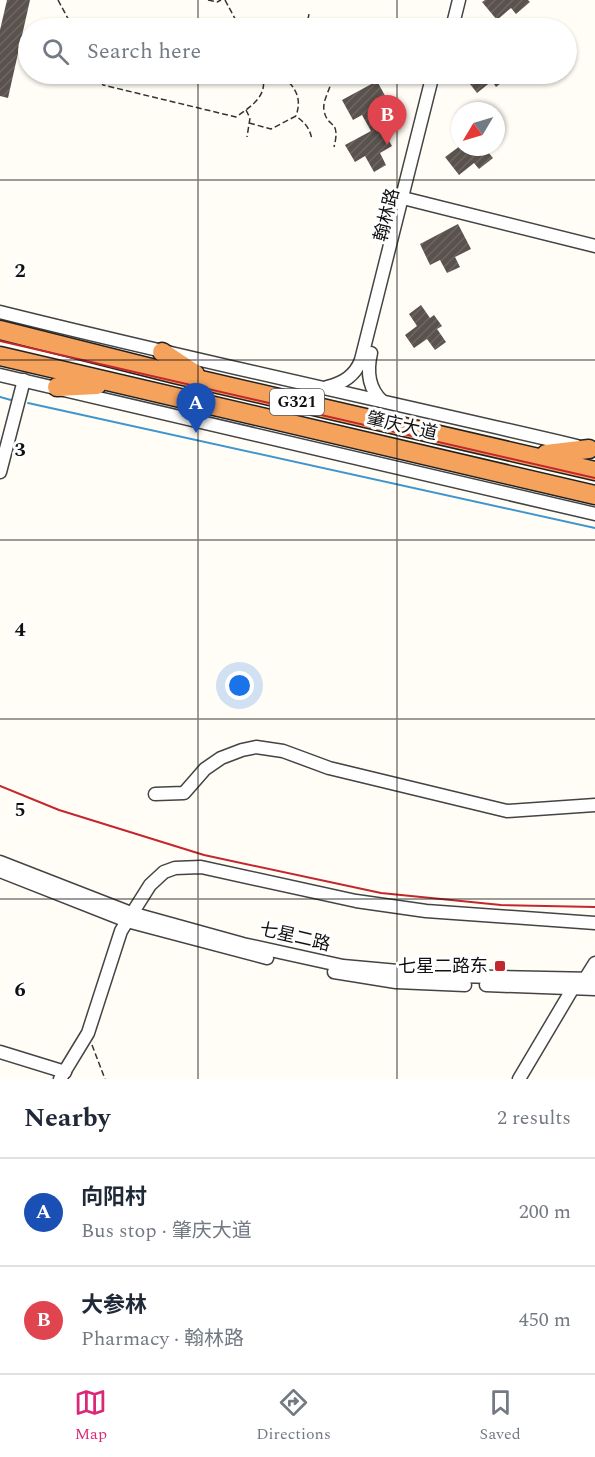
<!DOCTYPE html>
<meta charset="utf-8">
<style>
body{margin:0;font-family:Spectral,"Noto Sans SC",serif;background:#f2f2f3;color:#1f2937}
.compass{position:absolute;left:451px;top:102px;width:54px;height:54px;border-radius:50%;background:#fff;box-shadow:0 2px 4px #0004;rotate:232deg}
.you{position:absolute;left:240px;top:686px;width:21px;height:21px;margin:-15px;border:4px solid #fff;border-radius:50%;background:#1a73e8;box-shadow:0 0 0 9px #1a73e833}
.badge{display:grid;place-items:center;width:39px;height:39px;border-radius:50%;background:#db2777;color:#fff;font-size:20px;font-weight:700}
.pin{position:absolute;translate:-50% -50px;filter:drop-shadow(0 2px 3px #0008)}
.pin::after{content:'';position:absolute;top:32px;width:21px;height:18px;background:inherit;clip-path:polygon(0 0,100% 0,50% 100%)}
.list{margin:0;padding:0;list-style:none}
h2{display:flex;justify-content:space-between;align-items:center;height:78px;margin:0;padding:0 24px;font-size:26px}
h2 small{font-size:20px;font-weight:400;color:#747a83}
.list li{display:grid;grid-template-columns:39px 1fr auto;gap:18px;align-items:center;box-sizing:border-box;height:108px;padding:0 24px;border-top:2px solid #e0e1e3}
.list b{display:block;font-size:22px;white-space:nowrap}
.list p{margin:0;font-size:20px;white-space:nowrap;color:#747a83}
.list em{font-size:20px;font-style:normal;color:#747a83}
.icon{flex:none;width:33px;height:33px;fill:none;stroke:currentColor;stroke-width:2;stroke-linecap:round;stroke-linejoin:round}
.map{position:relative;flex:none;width:595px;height:1079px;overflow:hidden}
.search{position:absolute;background:#fff;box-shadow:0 2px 4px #0004;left:18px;right:18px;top:18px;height:66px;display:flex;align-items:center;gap:15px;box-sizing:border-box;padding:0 21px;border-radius:33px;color:#747a83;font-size:22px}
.sheet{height:294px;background:#fff}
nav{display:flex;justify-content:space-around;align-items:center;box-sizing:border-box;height:84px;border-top:2px solid #e0e1e3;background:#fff;font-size:16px;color:#747a83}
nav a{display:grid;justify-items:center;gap:3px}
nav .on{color:#db2777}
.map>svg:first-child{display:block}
</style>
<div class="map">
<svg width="595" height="1079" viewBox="0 0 595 1079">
<defs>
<pattern id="building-hatch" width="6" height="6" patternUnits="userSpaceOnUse" patternTransform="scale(1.5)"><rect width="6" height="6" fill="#5a524d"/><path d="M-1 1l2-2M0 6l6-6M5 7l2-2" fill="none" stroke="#6d6662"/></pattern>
</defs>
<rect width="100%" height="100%" fill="#fffdf5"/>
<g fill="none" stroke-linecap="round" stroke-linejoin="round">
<g stroke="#3f96cf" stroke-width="2">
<polyline points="0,397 11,400"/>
<polyline points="28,403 595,528"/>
</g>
</g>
<g fill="url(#building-hatch)">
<polygon points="7,0 30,0 8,98 0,96 0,30"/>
<polygon points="485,0 528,0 530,2 516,14 511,8 497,20 482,2"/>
<polygon points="465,74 509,74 510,76 496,87 492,81 477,93 463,75"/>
<polygon points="377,81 389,103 373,112 392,146 380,153 386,165 374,172 365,156 355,162 345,145 371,131 362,115 353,120 342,100"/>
<polygon points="460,135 460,147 484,147 493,158 479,169 474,163 459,175 445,157 460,146 454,139"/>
<polygon points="458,224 471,249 455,257 460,267 447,273 440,260 430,265 420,244"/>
<polygon points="421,305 430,318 434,315 442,326 437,329 446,342 435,350 427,339 414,348 405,335 417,326 409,314"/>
</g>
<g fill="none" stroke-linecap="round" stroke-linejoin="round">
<g stroke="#444" stroke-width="15">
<g id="minor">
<polyline points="452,28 459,0"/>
<polyline points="403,198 595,246"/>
<path d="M0 312C192 360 385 401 577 446"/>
<path d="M371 353C367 370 368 388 382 401"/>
<polyline points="0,375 595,514"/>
<path d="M327 387C343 383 355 376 361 360L433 74"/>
<polyline points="0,472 24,380"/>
<polyline points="155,794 184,793 205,769 221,758 242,750 256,747 283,751 329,768 507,811 595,805"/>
<polyline points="0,862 131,913 243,944 343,966 453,976 595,979"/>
<polyline points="0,871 127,921 267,958"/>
<polyline points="334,972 396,982 465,985"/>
<polyline points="585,979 595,963"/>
<polyline points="486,985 595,989"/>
<polyline points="0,1052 65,1072"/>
<polyline points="60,1079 88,1033 121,931 150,885 164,872 175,868 201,867 356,901 426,911 595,923"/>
<polyline points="519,1079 573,988"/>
</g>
</g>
<g stroke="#222" stroke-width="21">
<g id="highway">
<polyline points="0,330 175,374 595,471"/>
<polyline points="162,352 195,374"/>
<polyline points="0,356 595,495"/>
<polyline points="57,387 97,385"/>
<polyline points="546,454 589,449"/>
</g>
</g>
<g stroke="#333" stroke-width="1.5" stroke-dasharray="6 3" stroke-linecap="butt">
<polyline points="58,0 73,28"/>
<polyline points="208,0 217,2 221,0"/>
<polyline points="225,0 240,28"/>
<polyline points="304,28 307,24 309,14"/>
<path d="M97 74 103 85 236 117C252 106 269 95 262 74"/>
<path d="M290 74 288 81C298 92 301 101 296 116"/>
<polyline points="308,74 346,82 362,74"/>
<polyline points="364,74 383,78"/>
<path d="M332 78C331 89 322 100 324 111 328 129 341 119 334 147"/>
<polyline points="246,110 250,118 247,137"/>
<path d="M249 123 271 129 296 116C305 123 310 128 312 140"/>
<polyline points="92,1045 105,1079"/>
</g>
<use href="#minor" stroke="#fff" stroke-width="12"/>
<use href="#highway" stroke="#f5a25d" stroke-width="18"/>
<g stroke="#c4262e" stroke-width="2">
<polyline points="0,341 595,478"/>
<polyline points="0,786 59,810 204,855 381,893 501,905 595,907"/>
</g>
</g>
<path fill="none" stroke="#111" stroke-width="1.5" stroke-opacity="0.55" d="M198 0V28M397 0V28M198 74V1079M397 74V1079M0 180H595M0 360H595M0 540H595M0 719H595M0 899H595"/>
<rect fill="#c4262e" stroke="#fff" stroke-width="2" x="494" y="960" width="12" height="12" rx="3"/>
<g text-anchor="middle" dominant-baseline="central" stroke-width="6" stroke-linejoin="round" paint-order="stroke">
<rect fill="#fff" stroke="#585858" stroke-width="1.5" x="270" y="389" width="54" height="26" rx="4.5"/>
<g font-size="16" font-weight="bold" fill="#111">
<text x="297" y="402">G321</text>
</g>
<g font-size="18" fill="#111" stroke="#fff">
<text transform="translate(387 215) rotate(-76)">翰林路</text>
<text transform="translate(402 426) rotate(13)">肇庆大道</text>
<text transform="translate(295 937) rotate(13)">七星二路</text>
</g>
<g font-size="18" fill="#111" stroke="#fff" text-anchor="end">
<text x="488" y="966">七星二路东</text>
</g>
</g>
<g font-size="20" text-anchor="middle" font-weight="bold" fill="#111" stroke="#fff" stroke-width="6" stroke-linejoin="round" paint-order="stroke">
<text x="20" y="277">2</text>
<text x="20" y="456">3</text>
<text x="20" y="636">4</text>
<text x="20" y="816">5</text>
<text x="20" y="996">6</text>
</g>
</svg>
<svg class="compass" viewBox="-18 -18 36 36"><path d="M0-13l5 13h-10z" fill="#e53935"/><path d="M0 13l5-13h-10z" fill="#747a83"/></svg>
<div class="you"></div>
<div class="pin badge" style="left:196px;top:433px;background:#1a4fb4">A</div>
<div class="pin badge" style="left:387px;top:145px;background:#e0444e">B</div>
<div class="search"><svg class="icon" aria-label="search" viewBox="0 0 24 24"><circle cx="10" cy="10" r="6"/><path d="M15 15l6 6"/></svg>Search here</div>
</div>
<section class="sheet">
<h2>Nearby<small>2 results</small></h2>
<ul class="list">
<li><span class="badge" style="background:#1a4fb4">A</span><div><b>向阳村</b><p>Bus stop · 肇庆大道</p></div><em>200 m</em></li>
<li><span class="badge" style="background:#e0444e">B</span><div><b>大参林</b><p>Pharmacy · 翰林路</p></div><em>450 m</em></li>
</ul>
</section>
<nav>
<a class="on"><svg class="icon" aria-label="map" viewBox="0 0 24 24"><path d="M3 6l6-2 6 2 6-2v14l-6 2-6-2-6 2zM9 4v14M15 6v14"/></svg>Map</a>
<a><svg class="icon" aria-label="directions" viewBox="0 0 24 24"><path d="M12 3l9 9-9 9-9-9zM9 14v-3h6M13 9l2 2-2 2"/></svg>Directions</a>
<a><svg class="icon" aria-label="saved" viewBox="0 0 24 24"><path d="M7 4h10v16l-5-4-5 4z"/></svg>Saved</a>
</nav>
